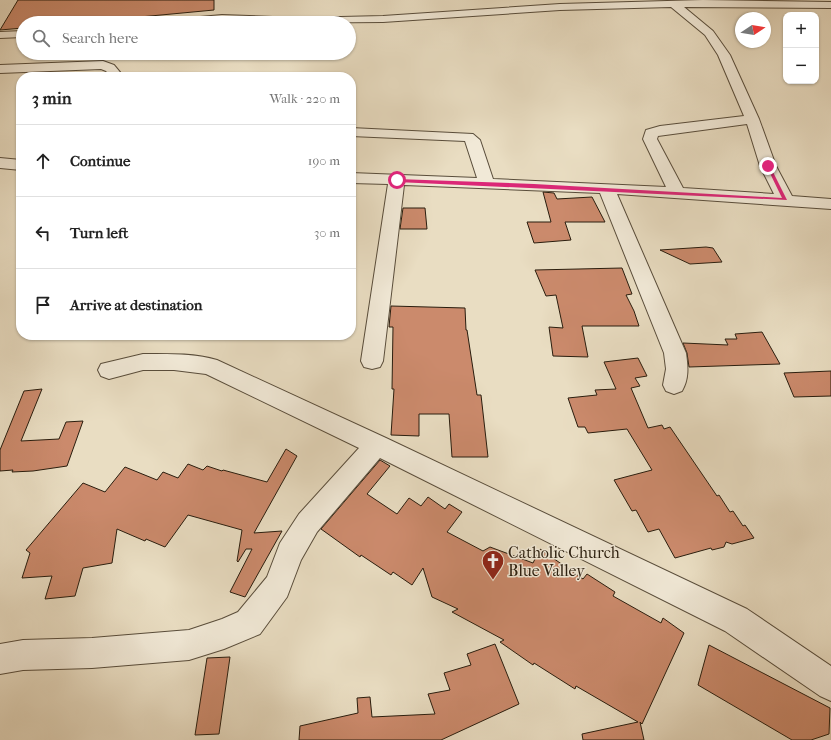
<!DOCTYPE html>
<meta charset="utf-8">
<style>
body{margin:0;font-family:"IM FELL French Canon",serif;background:#f6f6f6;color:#222}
.controls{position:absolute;right:12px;top:12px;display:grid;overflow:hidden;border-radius:8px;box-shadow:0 1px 3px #0004}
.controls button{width:36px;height:36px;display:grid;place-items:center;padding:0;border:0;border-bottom:1px solid #e0e0e0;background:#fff;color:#222;font:20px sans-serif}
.compass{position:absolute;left:735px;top:12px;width:36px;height:36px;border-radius:50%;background:#fff;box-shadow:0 1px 3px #0004;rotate:78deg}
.stop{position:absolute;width:12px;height:12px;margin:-9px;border:3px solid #db2777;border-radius:50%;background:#fff}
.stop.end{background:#db2777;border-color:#fff;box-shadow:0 1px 4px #0008}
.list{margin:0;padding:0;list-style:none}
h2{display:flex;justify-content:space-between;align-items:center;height:52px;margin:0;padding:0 16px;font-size:17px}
h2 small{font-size:13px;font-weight:400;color:#767676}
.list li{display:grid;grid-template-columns:26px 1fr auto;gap:12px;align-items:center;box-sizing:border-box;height:72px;padding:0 16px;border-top:1px solid #e0e0e0}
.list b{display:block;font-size:15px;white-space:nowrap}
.list em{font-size:13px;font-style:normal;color:#767676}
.icon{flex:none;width:22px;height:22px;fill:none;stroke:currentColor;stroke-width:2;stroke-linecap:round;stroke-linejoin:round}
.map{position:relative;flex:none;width:831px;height:740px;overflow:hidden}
.search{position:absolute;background:#fff;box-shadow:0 1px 3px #0004;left:16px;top:16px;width:340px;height:44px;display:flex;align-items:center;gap:10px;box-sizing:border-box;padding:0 14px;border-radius:22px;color:#767676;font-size:15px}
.panel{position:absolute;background:#fff;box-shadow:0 1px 3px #0004;left:16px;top:72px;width:340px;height:268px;border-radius:16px}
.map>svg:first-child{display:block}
</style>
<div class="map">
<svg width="831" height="740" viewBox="0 0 831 740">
<rect width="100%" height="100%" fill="#e9ddc2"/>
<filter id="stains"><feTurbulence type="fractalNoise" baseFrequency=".005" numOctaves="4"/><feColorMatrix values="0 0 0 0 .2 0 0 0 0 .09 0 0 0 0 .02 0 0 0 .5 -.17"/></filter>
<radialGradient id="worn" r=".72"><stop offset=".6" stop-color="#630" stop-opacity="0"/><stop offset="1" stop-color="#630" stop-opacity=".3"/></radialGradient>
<g fill="#cb8a6c" stroke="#291d0e">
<polygon points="18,0 214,0 214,10 76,23 23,23 23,28 0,30"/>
<polygon points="543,192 554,193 557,199 592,197 605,222 565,222 571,240 534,243 527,222 551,222"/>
<polygon points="403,208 425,208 427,229 400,229"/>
<polygon points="706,247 713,248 722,262 690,264 660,250"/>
<polygon points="622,268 632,294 626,295 634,311 639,326 582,326 588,357 553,356 549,327 563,328 556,295 546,296 535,270"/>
<polygon points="391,306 465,308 466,330 467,330 477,395 481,395 488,457 452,457 449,414 419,414 419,436 391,435 394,389 392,389 393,327 389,327"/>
<polygon points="762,332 780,364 689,367 687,353 683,343 728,345 725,339 737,339 735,334"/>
<polygon points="638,358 647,376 635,378 640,386 631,388 648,428 662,425 664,429 670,427 717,496 719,495 730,512 733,511 743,526 745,525 754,538 732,544 726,542 724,547 712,550 711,548 675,558 659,529 648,532 636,510 632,511 614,480 652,470 627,429 588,433 585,427 578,427 568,398 597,395 595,390 616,389 604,362"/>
<polygon points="831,371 831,396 794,397 784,373"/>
<polygon points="42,389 21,441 59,439 66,422 83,421 67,466 33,471 12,472 13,470 0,471 0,450 24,391"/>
<polygon points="286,449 297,456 254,533 282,531 245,597 230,592 252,549 246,549 238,562 237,561 242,530 188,515 165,547 146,539 145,541 117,529 112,563 83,568 75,596 45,599 52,576 22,578 30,553 26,550 83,483 105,492 125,467 157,480 163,472 178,478 188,464 203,470 207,466 222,471 223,470 267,482"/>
<polygon points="380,460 390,466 367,494 397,514 409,498 421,506 428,497 445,509 449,504 462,512 447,532 483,551 490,547 533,563 540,549 583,579 587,574 615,592 613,596 661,623 663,618 684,633 642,724 640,722 644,740 583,740 582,734 638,722 576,686 575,689 534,663 533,665 500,642 504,640 452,612 458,609 432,597 423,568 412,585 393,572 391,575 361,555 360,557 321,529"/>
<polygon points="495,644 519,704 441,740 299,740 300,726 358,713 357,698 370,697 372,717 435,714 428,694 450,690 444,673 471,665 467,654"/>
<polygon points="709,645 830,708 829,734 811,740 792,740 698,685"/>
<polygon points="230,657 219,734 195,735 207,658"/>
</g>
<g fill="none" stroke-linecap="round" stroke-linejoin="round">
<g stroke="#594d3b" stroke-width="2">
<g id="minor">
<path d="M703 0 831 2V8L684 7 713 31 730 55 759 119 776 166 792 196 831 199V209L617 194 686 353C688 367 689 379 682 391L674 394 666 391 663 385 666 369 664 353 600 193 404 185 383 361 380 367 372 369 364 367 361 361 388 184 351 183V173L477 178 465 141 351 136V128L473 134 480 140 493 179 666 187 643 139 646 130 660 126 744 116 718 55 705 35 671 7 560 10 383 22 264 23 222 21 161 23 167 20 222 15 298 18 383 16 560 4ZM747 124 760 166 774 194 683 188 657 139 658 136Z"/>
<polygon points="23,31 23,37 0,38 0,32"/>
<polygon points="103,61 114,65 124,77 111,77 106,71 101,69 0,73 0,65"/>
<polygon points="0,158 21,160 21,170 0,168"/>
<path d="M143 354C167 354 193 353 217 360L386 438 747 609 831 666V701L820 696 725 631 380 458 317 532 301 560 287 597 260 634 224 649 189 660 92 668 23 670 0 674V644L23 640 92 638 189 630 222 619 238 612 267 577 280 543 299 514 359 448 206 374 174 370H143L109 379 101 376 98 370 101 364Z"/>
</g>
</g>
<use href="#minor" fill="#f1e9d7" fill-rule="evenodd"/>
</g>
<polygon fill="#db2777" points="766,165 770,166 787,200 397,182 394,180 397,179 534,184 782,198"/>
<defs>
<g id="church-pin" transform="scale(1.15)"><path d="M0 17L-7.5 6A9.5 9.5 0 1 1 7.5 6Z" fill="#8f2418" stroke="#f1e9d7"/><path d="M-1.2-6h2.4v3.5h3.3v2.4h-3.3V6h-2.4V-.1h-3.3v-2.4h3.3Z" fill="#fff"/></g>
</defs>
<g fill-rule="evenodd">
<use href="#church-pin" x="493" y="561"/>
</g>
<g text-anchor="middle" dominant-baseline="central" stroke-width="3" stroke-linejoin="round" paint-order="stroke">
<g font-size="16" fill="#291d0e" stroke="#f1e9d7" text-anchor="start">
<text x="508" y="552">Catholic Church<tspan x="508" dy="18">Blue Valley</tspan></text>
</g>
</g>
<rect width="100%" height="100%" filter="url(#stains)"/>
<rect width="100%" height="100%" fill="url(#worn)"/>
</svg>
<div class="controls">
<button>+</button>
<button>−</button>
</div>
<svg class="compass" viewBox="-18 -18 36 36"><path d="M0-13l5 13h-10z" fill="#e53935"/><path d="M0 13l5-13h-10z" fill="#767676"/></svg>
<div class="stop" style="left:397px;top:180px"></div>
<div class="stop end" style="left:768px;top:166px"></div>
<div class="search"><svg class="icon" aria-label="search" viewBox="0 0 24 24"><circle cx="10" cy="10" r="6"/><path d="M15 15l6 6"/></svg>Search here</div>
<section class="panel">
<h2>3 min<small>Walk · 220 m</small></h2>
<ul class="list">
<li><svg class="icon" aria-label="ahead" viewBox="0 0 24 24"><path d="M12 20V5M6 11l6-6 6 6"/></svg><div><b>Continue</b></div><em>190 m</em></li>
<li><svg class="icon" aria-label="left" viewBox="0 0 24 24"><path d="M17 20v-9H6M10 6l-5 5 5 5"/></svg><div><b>Turn left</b></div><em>30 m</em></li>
<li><svg class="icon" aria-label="arrive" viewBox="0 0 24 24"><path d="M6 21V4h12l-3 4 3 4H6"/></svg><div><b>Arrive at destination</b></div></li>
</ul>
</section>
</div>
